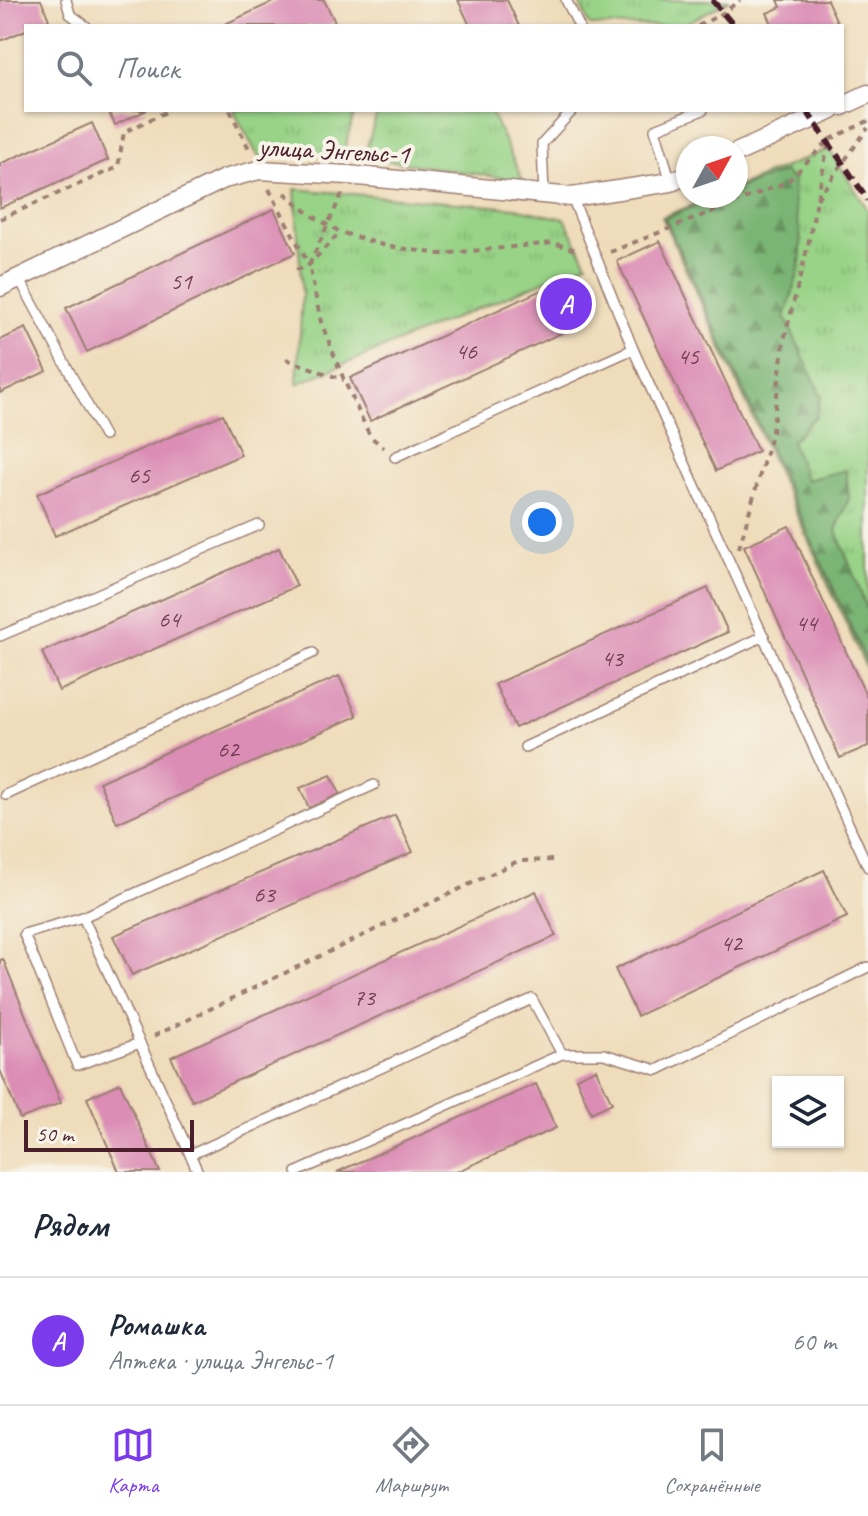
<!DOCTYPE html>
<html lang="ru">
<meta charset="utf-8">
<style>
body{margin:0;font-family:Caveat,sans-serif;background:#f2f2f3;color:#1f2937}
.controls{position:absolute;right:24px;bottom:24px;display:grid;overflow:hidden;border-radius:0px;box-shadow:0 2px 6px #0004}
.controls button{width:72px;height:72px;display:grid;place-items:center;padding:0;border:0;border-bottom:2px solid #e0e1e3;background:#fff;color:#1f2937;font:40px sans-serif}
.compass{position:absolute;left:676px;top:136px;width:72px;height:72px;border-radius:50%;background:#fff;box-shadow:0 2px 6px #0004;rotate:50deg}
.scale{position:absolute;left:24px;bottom:20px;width:170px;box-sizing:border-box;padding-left:8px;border:4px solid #4a1f2b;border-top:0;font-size:22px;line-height:28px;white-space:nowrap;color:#4a1f2b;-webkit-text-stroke:6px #f7f3e8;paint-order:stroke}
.you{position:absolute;left:542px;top:522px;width:28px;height:28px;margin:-20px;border:6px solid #fff;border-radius:50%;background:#1a73e8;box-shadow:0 0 0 12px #1a73e833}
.badge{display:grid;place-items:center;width:52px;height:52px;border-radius:50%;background:#7c3aed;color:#fff;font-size:26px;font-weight:700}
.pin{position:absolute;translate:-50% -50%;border:4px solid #fff;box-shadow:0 2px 8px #0006}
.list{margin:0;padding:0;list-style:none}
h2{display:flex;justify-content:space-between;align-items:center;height:104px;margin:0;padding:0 32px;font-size:34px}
h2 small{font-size:26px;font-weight:400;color:#747a83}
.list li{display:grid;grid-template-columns:52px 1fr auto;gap:24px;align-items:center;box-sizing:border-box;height:128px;padding:0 32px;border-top:2px solid #e0e1e3}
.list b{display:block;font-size:30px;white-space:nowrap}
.list p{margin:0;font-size:26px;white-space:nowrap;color:#747a83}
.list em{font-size:26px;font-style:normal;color:#747a83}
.icon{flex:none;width:44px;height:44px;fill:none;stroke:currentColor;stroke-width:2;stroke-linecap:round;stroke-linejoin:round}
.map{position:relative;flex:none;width:868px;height:1172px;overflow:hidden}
.search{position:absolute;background:#fff;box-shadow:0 2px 6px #0004;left:24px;right:24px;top:24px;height:88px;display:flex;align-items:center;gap:20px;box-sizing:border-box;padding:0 28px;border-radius:0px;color:#747a83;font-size:30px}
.sheet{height:232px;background:#fff}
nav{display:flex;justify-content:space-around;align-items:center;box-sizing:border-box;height:112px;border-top:2px solid #e0e1e3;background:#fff;font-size:22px;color:#747a83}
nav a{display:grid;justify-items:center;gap:4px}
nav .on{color:#7c3aed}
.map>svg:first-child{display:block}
</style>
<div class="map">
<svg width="868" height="1172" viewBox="0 0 868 1172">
<defs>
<pattern id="grass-tufts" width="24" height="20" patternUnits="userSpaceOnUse" patternTransform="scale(2)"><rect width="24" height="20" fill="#98d387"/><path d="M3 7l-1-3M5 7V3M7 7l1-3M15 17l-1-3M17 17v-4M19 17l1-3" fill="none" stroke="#84b575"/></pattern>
<pattern id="forest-firs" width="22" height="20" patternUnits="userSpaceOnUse" patternTransform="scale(2)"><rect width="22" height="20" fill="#7ab574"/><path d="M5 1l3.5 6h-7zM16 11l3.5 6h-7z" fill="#66935f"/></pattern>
</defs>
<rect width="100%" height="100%" fill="#f7f3e8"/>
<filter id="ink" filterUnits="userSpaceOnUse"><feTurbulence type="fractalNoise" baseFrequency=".0125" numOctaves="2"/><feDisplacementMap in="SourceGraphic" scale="16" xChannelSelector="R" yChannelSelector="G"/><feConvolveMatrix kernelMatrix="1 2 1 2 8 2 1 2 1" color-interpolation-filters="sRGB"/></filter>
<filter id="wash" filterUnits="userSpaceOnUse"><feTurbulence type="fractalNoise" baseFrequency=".006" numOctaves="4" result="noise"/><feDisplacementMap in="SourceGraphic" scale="32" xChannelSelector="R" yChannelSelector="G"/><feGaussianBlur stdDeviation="1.8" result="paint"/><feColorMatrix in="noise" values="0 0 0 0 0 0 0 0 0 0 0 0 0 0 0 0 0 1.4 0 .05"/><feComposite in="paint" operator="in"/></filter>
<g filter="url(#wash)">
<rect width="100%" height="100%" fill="#efdcba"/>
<g fill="url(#grass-tufts)" stroke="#717959" stroke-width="2">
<polygon points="578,0 730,0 681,26 590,26"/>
<polygon points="233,110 355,110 343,156 258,156"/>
<polygon points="378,110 490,110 523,181 364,157"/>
<polygon points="829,149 868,210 868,672 662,217 715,196 736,196 736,187"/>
<polygon points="295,189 515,208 565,219 587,263 297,384 302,296"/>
</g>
<path fill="url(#forest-firs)" stroke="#626a50" stroke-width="2" d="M783 172 794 181C790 204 800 221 801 243 802 268 792 294 785 317L821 395 816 416 791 441 806 480 846 470 849 498 836 530 868 611V665L665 218 720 196H736V189Z"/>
<g id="blocks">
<g fill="#db8db5">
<polygon points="0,0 41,0 49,20 36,26 26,26 26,30 0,41"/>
<polygon points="277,0 324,0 335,22 327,26 221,26"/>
<polygon points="458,0 507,0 519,26 470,26"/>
<polygon points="778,0 827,0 839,26 773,26 767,13 781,7"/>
<polygon points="108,110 147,110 115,125"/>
<polygon points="92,123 108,160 0,208 0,164"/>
<polygon points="274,209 295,253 87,352 66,308"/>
<polygon points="660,241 758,451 716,471 617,261"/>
<polygon points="561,281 581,324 370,421 350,378"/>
<polygon points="26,328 47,371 0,393 0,340"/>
<polygon points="223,414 241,455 55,536 37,494"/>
<polygon points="789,526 868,700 868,746 840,758 744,546"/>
<polygon points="279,548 297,586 59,691 42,652"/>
<polygon points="708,588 728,632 515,728 495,684"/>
<polygon points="339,676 357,716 117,823 99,782"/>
<polygon points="331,775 340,794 309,808 300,788"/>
<polygon points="395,815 413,852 132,975 113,936"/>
<polygon points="824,870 847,917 637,1016 615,969"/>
<polygon points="536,891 556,936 192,1101 171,1057"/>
<polygon points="3,959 61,1103 20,1119 0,1070 0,960"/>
<polygon points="596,1069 612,1103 591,1113 576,1078"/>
<polygon points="120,1083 160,1172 119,1172 87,1098"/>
<polygon points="536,1084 556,1128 456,1172 337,1172"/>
</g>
</g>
</g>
<g filter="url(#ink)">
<use href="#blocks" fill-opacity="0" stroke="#9c7e72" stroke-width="2"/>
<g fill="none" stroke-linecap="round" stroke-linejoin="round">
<g stroke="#9c7e72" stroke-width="12">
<g id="service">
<polyline points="66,0 70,14 86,26"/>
<polyline points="566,0 579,26"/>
<polyline points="671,182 655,129 703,110"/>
<polyline points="544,195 542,144 573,110"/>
<polyline points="572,197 633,349 868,867"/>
<polyline points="19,278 104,436"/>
<polyline points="395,457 633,349"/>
<polyline points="0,636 259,525"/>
<polyline points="525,747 764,636"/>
<polyline points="6,795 313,653"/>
<polyline points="83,917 198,1172"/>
<polyline points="140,1043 77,1065 24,934 83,917 374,785"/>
<polyline points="190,1155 532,999 562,1054"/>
<polyline points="297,1172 562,1054 604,1054 657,1070 868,967"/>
</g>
</g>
<g stroke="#9c7e72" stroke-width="21">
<g id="minor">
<polyline points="842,106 868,94"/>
<polyline points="736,153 832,110"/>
<polyline points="0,287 224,179 259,170 348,175 572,197 671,182 688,175"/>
</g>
</g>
<g stroke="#9c7e72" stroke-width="4" stroke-dasharray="6 6" stroke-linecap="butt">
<polyline points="698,26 723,13 740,0"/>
<polyline points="230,110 251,153"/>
<polyline points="269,189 309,265"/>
<polyline points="285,193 311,215 340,232 386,246 440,254 554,243 575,250"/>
<polyline points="342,194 309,265 321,322 344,380 370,436 384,448"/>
<polyline points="817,199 868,128"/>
<polyline points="0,219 118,167 124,132 170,110"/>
<polyline points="610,252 787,182 829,140"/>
<polyline points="296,270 309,265 340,232"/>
<polyline points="286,359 344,380"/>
<polyline points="739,548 772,432 784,340 808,245 829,140 868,121"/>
<polyline points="154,1036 518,861 555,860"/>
</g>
<use href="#service" stroke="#fff" stroke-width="9"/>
<use href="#minor" stroke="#fff" stroke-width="18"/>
<g stroke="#4a1f2b" stroke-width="6" stroke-dasharray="12 6" stroke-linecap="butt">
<polyline points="712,0 734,26"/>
<polyline points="806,110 868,200"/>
</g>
</g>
</g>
<g text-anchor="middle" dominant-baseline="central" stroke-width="8" stroke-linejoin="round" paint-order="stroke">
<g font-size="24" fill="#6e3a4e">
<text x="181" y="281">51</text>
<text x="466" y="351">46</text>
<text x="688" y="356">45</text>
<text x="139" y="475">65</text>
<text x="169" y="619">64</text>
<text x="806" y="623">44</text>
<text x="612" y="658">43</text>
<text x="228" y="749">62</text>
<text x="264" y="894">63</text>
<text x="731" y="943">42</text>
<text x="364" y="997">73</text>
</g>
<g font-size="28" fill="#4a1f2b" stroke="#f7f3e8">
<text transform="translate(334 150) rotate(3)">улица Энгельс-1</text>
</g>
</g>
</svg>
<div class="controls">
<button><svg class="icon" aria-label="layers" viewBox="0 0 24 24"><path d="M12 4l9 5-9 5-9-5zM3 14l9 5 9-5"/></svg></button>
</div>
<svg class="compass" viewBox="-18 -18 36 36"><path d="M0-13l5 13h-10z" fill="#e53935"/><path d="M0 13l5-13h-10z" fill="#747a83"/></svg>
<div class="scale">50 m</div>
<div class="you"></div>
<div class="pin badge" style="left:566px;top:304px">A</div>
<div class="search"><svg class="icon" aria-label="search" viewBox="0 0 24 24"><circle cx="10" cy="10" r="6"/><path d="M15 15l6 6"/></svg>Поиск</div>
</div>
<section class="sheet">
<h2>Рядом<small></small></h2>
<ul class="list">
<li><span class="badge">A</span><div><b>Ромашка</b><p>Аптека · улица Энгельс-1</p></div><em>60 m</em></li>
</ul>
</section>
<nav>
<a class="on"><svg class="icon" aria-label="map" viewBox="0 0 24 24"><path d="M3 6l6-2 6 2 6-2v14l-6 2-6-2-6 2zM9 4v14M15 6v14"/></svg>Карта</a>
<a><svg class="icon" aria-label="directions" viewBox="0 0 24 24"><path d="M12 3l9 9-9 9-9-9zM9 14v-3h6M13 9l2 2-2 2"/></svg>Маршрут</a>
<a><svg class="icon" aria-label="saved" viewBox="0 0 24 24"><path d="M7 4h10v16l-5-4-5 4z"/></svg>Сохранённые</a>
</nav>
